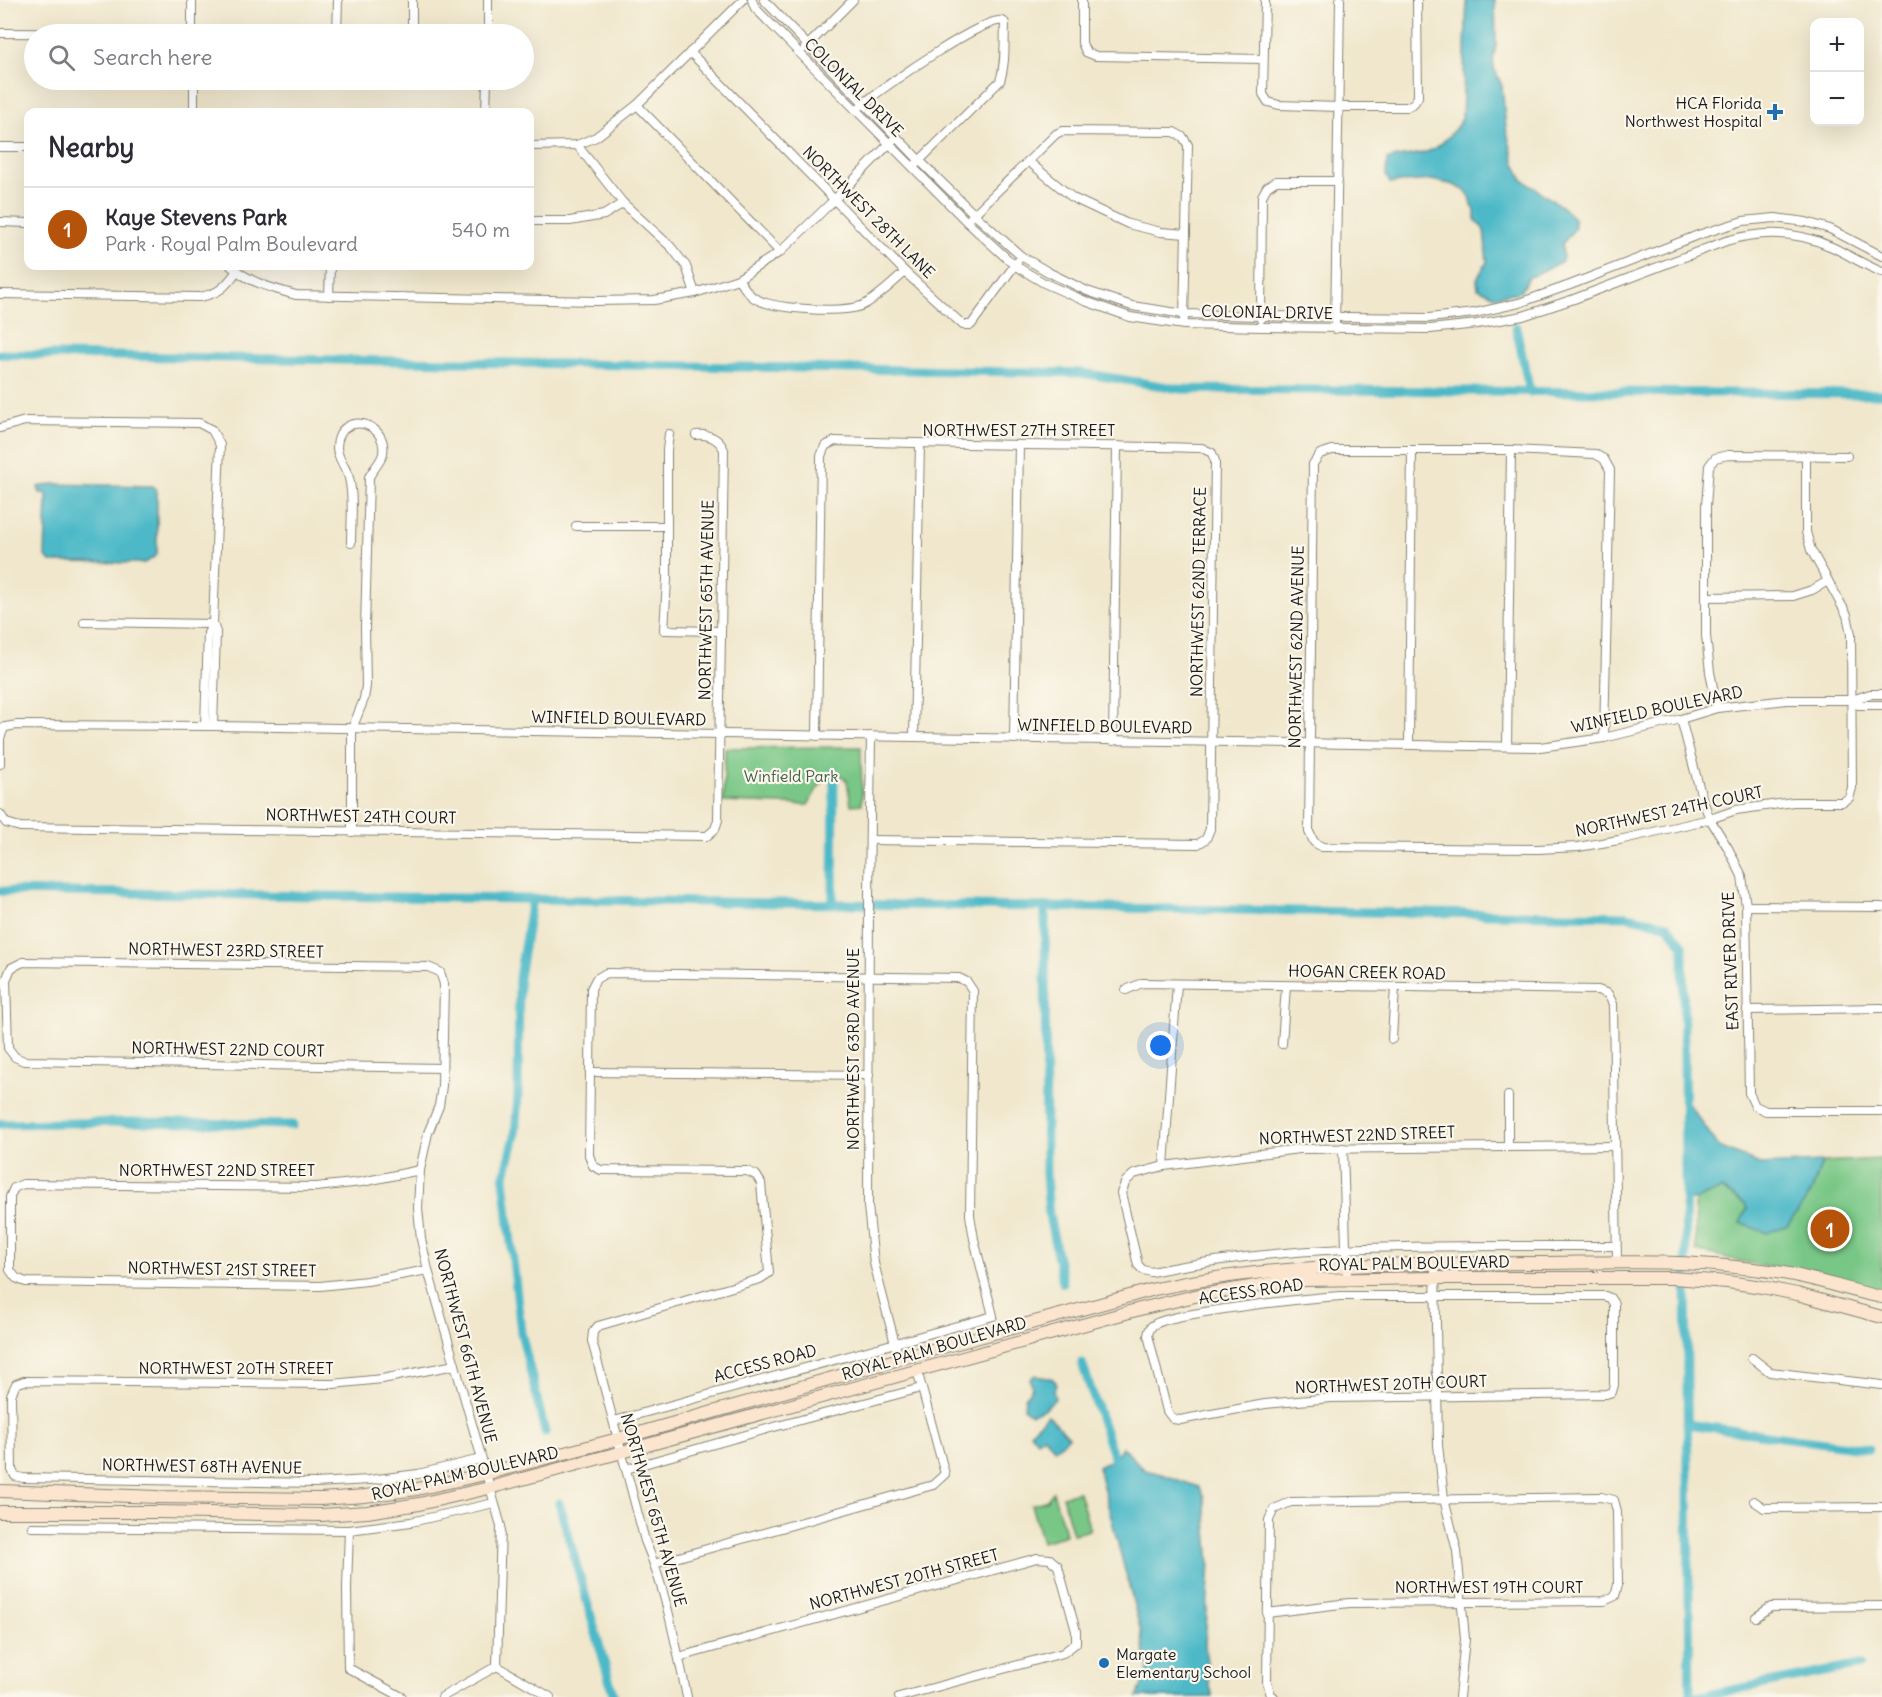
<!DOCTYPE html>
<meta charset="utf-8">
<style>
body{margin:0;font-family:Delius,sans-serif;background:#f2f2f3;color:#2b2b33}
.controls{position:absolute;right:18px;top:18px;display:grid;overflow:hidden;border-radius:12px;box-shadow:0 6px 24px #0002}
.controls button{width:54px;height:54px;display:grid;place-items:center;padding:0;border:0;border-bottom:2px solid #e1e1e2;background:#fff;color:#2b2b33;font:30px sans-serif}
.you{position:absolute;left:1161px;top:1046px;width:21px;height:21px;margin:-15px;border:4px solid #fff;border-radius:50%;background:#1a73e8;box-shadow:0 0 0 9px #1a73e833}
.badge{display:grid;place-items:center;width:39px;height:39px;border-radius:50%;background:#b45309;color:#fff;font-size:20px;font-weight:700}
.pin{position:absolute;translate:-50% -50%;border:3px solid #fff;box-shadow:0 2px 6px #0006}
.list{margin:0;padding:0;list-style:none}
h2{display:flex;justify-content:space-between;align-items:center;height:78px;margin:0;padding:0 24px;font-size:26px}
h2 small{font-size:20px;font-weight:400;color:#7c7c81}
.list li{display:grid;grid-template-columns:39px 1fr auto;gap:18px;align-items:center;box-sizing:border-box;height:84px;padding:0 24px;border-top:2px solid #e1e1e2}
.list b{display:block;font-size:22px;white-space:nowrap}
.list p{margin:0;font-size:20px;white-space:nowrap;color:#7c7c81}
.list em{font-size:20px;font-style:normal;color:#7c7c81}
.icon{flex:none;width:33px;height:33px;fill:none;stroke:currentColor;stroke-width:2;stroke-linecap:round;stroke-linejoin:round}
.map{position:relative;flex:none;width:1882px;height:1697px;overflow:hidden}
.search{position:absolute;background:#fff;box-shadow:0 6px 24px #0002;left:24px;top:24px;width:510px;height:66px;display:flex;align-items:center;gap:15px;box-sizing:border-box;padding:0 21px;border-radius:33px;color:#7c7c81;font-size:22px}
.panel{position:absolute;background:#fff;box-shadow:0 6px 24px #0002;left:24px;top:108px;width:510px;height:162px;border-radius:12px}
.map>svg:first-child{display:block}
</style>
<div class="map">
<svg width="1882" height="1697" viewBox="0 0 1882 1697">
<rect width="100%" height="100%" fill="#fbf7ec"/>
<filter id="ink" filterUnits="userSpaceOnUse"><feTurbulence type="fractalNoise" baseFrequency=".0167" numOctaves="2"/><feDisplacementMap in="SourceGraphic" scale="12" xChannelSelector="R" yChannelSelector="G"/><feConvolveMatrix kernelMatrix="1 2 1 2 8 2 1 2 1" color-interpolation-filters="sRGB"/></filter>
<filter id="wash" filterUnits="userSpaceOnUse"><feTurbulence type="fractalNoise" baseFrequency=".008" numOctaves="4" result="noise"/><feDisplacementMap in="SourceGraphic" scale="24" xChannelSelector="R" yChannelSelector="G"/><feGaussianBlur stdDeviation="1.35" result="paint"/><feColorMatrix in="noise" values="0 0 0 0 0 0 0 0 0 0 0 0 0 0 0 0 0 1.4 0 .05"/><feComposite in="paint" operator="in"/></filter>
<g filter="url(#wash)">
<rect width="100%" height="100%" fill="#f0e7cc"/>
<g fill="#79c786" stroke="#4a7251" stroke-width="1.5">
<polygon points="861,747 862,804 851,805 847,781 841,776 827,777 817,789 808,805 723,802 725,748"/>
<polygon points="1881,1159 1882,1294 1696,1251 1695,1200 1722,1189 1745,1204 1747,1209 1740,1223 1811,1193 1822,1162"/>
<polygon points="1053,1492 1066,1535 1042,1542 1031,1505 1047,1500"/>
<polygon points="1079,1492 1090,1530 1073,1534 1062,1496"/>
</g>
<g fill="#4db9c8" stroke="#346a72" stroke-width="1.5">
<path d="M1467 0H1495L1496 46 1493 60 1494 68 1502 86 1506 129 1515 163 1522 179 1561 206 1574 218 1575 228 1562 244 1563 258 1561 262 1528 278 1520 292 1495 296 1478 288 1477 279 1487 262 1484 230 1475 219V210L1472 206 1470 196 1464 190 1454 185 1432 180 1390 183 1386 176 1387 160C1400 154 1416 157 1429 151 1443 146 1454 131 1462 119Z"/>
<polygon points="53,484 153,486 157,491 157,554 152,559 144,563 50,562 45,556 47,498 46,493 40,493 38,487"/>
<polygon points="1684,1097 1719,1147 1762,1165 1822,1162 1811,1193 1788,1225 1767,1233 1740,1223 1747,1209 1745,1204 1722,1189 1695,1200 1685,1200"/>
<path d="M1035 1375C1046 1381 1052 1373 1057 1385L1054 1391 1055 1399 1042 1410 1031 1414 1024 1409 1025 1397 1032 1387 1030 1379Z"/>
<polygon points="1048,1415 1069,1437 1055,1449 1044,1436 1037,1441 1030,1432"/>
<polygon points="1122,1447 1145,1470 1161,1474 1199,1487 1204,1497 1210,1563 1205,1645 1209,1682 1213,1697 1137,1697 1148,1670 1140,1628 1098,1467 1114,1459"/>
</g>
<g fill="none" stroke-linecap="round" stroke-linejoin="round">
<g stroke="#4db9c8" stroke-width="9">
<polyline points="1516,327 1530,392"/>
<polyline points="0,354 1082,373 1180,389 1882,394"/>
<polyline points="0,891 1627,916 1667,925 1683,945 1690,1697"/>
<polyline points="532,899 519,978 518,1096 515,1136 504,1179 521,1332 545,1432"/>
<polyline points="833,904 834,772"/>
<polyline points="1045,907 1046,1173 1049,1215 1063,1283"/>
<polyline points="0,1124 134,1122 293,1125"/>
<polyline points="1082,1363 1118,1470"/>
<polyline points="1687,1424 1868,1449"/>
<polyline points="559,1503 614,1697"/>
<polyline points="1697,1697 1860,1665"/>
</g>
</g>
</g>
<g filter="url(#ink)">
<g fill="none" stroke-linecap="round" stroke-linejoin="round">
<g stroke="#868274" stroke-width="10">
<g id="street">
<path d="M752 0 755 8 966 221 1014 265 1044 283 1085 301 1130 317 1184 325 1261 327 1430 329 1477 324 1523 316 1574 299 1726 241C1762 230 1798 231 1832 247 1849 255 1864 265 1882 272"/>
<polyline points="764,0 920,161 974,214 1021,256 1050,273 1087,291 1132,306 1184,314 1261,316 1429,318 1475,313 1519,303 1570,285 1701,234 1743,221 1775,218 1806,222 1830,229 1882,256"/>
<polyline points="1082,0 1082,43 1086,52 1096,56 1263,59"/>
<polyline points="1265,0 1263,94 1268,102 1279,105 1338,107 1407,107 1414,103 1418,97 1417,0"/>
<polyline points="0,33 141,34"/>
<polyline points="192,34 192,0"/>
<polyline points="337,34 338,0"/>
<polyline points="412,34 412,0"/>
<polyline points="488,34 488,0"/>
<polyline points="805,48 853,0"/>
<polyline points="690,52 905,272 963,325 971,325 1017,262"/>
<polyline points="194,80 194,112"/>
<polyline points="637,105 780,252"/>
<path d="M861 106C875 92 1007 0 1005 25 1004 44 1006 63 1000 81L916 164"/>
<polyline points="486,112 487,80"/>
<polyline points="577,145 623,203 671,247 686,266 695,293"/>
<polyline points="530,146 577,145 596,137 637,105 743,0"/>
<polyline points="0,147 28,147"/>
<polyline points="1028,161 1073,198 1128,224 1161,232 1186,234"/>
<polyline points="971,217 1056,134 1062,131 1174,132 1183,137 1188,145 1184,319"/>
<polyline points="530,221 570,221 604,215 623,203"/>
<polyline points="0,222 28,223"/>
<path d="M231 266C248 282 274 289 296 295L596 301 654 300 695 293 738 279 780 252 835 199 892 141"/>
<path d="M738 279C743 285 747 293 753 297 770 310 842 313 861 306 873 302 895 281 905 272"/>
<path d="M0 294 200 297C220 293 225 287 237 271"/>
<polyline points="329,296 330,266"/>
<polyline points="1261,319 1262,196 1267,187 1276,181 1338,181"/>
<polyline points="1335,329 1340,0"/>
<polyline points="0,428 25,421 199,423 212,430 220,445 213,624 208,633 205,726"/>
<polyline points="669,434 667,450 667,580 664,630 720,631"/>
<polyline points="576,526 666,526"/>
<path d="M351 543C351 522 354 498 349 478 346 467 338 460 337 448 337 442 339 435 343 430 357 415 387 428 383 453 382 461 373 469 369 477L365 628 366 686 364 699 352 729V832"/>
<polyline points="1706,597 1793,596 1812,590 1828,581"/>
<polyline points="84,622 213,624"/>
<polyline points="213,624 216,632 213,726"/>
<polyline points="1852,700 1858,705 1882,705"/>
<polyline points="1717,708 1710,672 1706,636 1706,506 1709,466 1715,458 1728,455 1847,456"/>
<polyline points="1681,719 1702,798 1710,819 1728,848 1742,876 1746,906 1749,1093 1755,1106 1766,1111 1882,1111"/>
<polyline points="0,728 17,725 213,726 1540,747 1604,738 1681,719 1717,708 1787,700 1852,700 1870,694 1882,694"/>
<path d="M817 736 821 456 825 446 835 441C957 445 1079 445 1202 448L1212 453 1215 461 1210 829 1206 839 1198 844 870 840"/>
<polyline points="871,736 869,896 868,1206 874,1263 899,1359"/>
<polyline points="914,737 920,444"/>
<polyline points="1604,738 1610,470 1604,459 1595,454 1511,450 1332,450 1320,454 1313,464 1309,832 1314,842 1322,847 1538,849 1578,847 1619,840 1710,819 1736,810 1793,802 1842,802 1849,798 1852,788 1851,634 1847,615 1811,550 1806,532 1806,456"/>
<polyline points="1014,739 1019,445"/>
<polyline points="1113,741 1117,446"/>
<polyline points="1409,744 1412,450"/>
<polyline points="1507,746 1511,450"/>
<polyline points="0,764 0,738 4,728"/>
<path d="M0 814 6 823 20 827 707 836 715 829 718 820 724 450C719 439 709 434 696 435"/>
<polyline points="1746,906 1882,907"/>
<polyline points="1126,990 1142,983 1598,990 1608,994 1613,1004 1617,1263"/>
<polyline points="1747,1010 1882,1008"/>
<polyline points="1392,1039 1395,987"/>
<polyline points="1282,1044 1286,986"/>
<polyline points="591,1072 869,1075"/>
<polyline points="1508,1096 1508,1146"/>
<path d="M1615 1146 1299 1149 1164 1166 1134 1174 1126 1181 1121 1193 1138 1265 1143 1270 1151 1272C1304 1240 1461 1247 1616 1246"/>
<polyline points="1343,1148 1347,1279"/>
<polyline points="1164,1166 1177,984"/>
<polyline points="420,1170 362,1182 316,1187 23,1184 14,1188 10,1197 10,1270 16,1278 26,1282 320,1286 367,1281 428,1270"/>
<polyline points="1435,1264 1438,1445 1444,1499 1457,1551 1465,1639 1459,1697"/>
<path d="M1341 1296H1605L1610 1298 1614 1304V1385L1612 1392 1606 1394 1331 1398 1265 1404 1180 1420 1173 1419 1167 1411 1148 1335C1149 1330 1150 1326 1155 1324 1165 1318 1193 1314 1205 1312 1250 1305 1295 1299 1341 1296Z"/>
<polyline points="1752,1358 1770,1372 1882,1385"/>
<polyline points="455,1365 382,1379 333,1384 24,1381 16,1384 11,1395 12,1470 15,1476 23,1478 315,1483 369,1480 418,1474 481,1459"/>
<path d="M614 1421 993 1316 974 1239 970 1215 973 991 967 982 959 978 606 973 596 979 591 989 589 1155 593 1166 601 1170 747 1171 756 1175 761 1183 769 1273 760 1279 598 1326 593 1332 592 1341 645 1541C666 1590 676 1645 687 1697"/>
<polyline points="626,1469 774,1427 921,1388"/>
<polyline points="1754,1501 1764,1508 1882,1507"/>
<polyline points="32,1527 349,1530 411,1522 494,1503"/>
<polyline points="349,1530 347,1587 348,1668 402,1697"/>
<polyline points="654,1564 933,1485 945,1474 917,1370"/>
<polyline points="1267,1613 1349,1603 1604,1601 1615,1596 1618,1584 1617,1511 1614,1500 1601,1497 1291,1502 1274,1509 1269,1520 1267,1682 1271,1695 1274,1697"/>
<polyline points="1756,1617 1771,1607 1882,1606"/>
<polyline points="679,1657 1037,1558 1050,1559 1058,1566 1076,1631 1076,1643 1063,1653 899,1697"/>
<polyline points="497,1666 550,1697"/>
<polyline points="442,1697 497,1666 501,1526 428,1270 421,1239 418,1208 420,1170 428,1133 439,1106 442,1086 444,984 440,972 428,967 23,962 11,968 6,980 8,1048 15,1057 24,1061 442,1068"/>
</g>
</g>
<g stroke="#868274" stroke-width="14">
<g id="secondary">
<path d="M0 1491 157 1497 320 1499 365 1496 417 1489 485 1474 618 1439 899 1359 1155 1289C1279 1262 1405 1264 1531 1263 1602 1263 1674 1259 1744 1268 1765 1270 1787 1273 1807 1278 1832 1284 1856 1292 1882 1297"/>
<polyline points="0,1512 158,1512 321,1515 367,1512 419,1504 489,1488 622,1452 1140,1309 1195,1296 1280,1282 1305,1280 1435,1278 1672,1278 1728,1282 1762,1287 1797,1294 1882,1317"/>
</g>
</g>
<use href="#street" stroke="#fff" stroke-width="8"/>
<use href="#secondary" stroke="#fbe5cf" stroke-width="12"/>
</g>
</g>
<g fill="#1f6fb2" stroke="#fbf7ec" stroke-width="2">
<path d="M1772 103h6v6h6v6h-6v6h-6v-6h-6v-6h6z"/>
<circle cx="1104" cy="1663" r="6"/>
</g>
<g text-anchor="middle" dominant-baseline="central" stroke-width="4.5" stroke-linejoin="round" paint-order="stroke">
<g font-size="16" fill="#1c1c1c" stroke="#fbf7ec">
<text transform="translate(854 87) rotate(45)">COLONIAL DRIVE</text>
<text transform="translate(869 212) rotate(45)">NORTHWEST 28TH LANE</text>
<text transform="translate(1267 312) rotate(1)">COLONIAL DRIVE</text>
<text x="1019" y="430">NORTHWEST 27TH STREET</text>
<text transform="translate(1198 592) rotate(-89)">NORTHWEST 62ND TERRACE</text>
<text transform="translate(706 600) rotate(-89)">NORTHWEST 65TH AVENUE</text>
<text transform="translate(1296 647) rotate(-89)">NORTHWEST 62ND AVENUE</text>
<text transform="translate(1657 709) rotate(-12)">WINFIELD BOULEVARD</text>
<text transform="translate(619 718) rotate(1)">WINFIELD BOULEVARD</text>
<text transform="translate(1105 726) rotate(1)">WINFIELD BOULEVARD</text>
<text transform="translate(1669 811) rotate(-12)">NORTHWEST 24TH COURT</text>
<text transform="translate(361 816) rotate(1)">NORTHWEST 24TH COURT</text>
<text transform="translate(226 950) rotate(1)">NORTHWEST 23RD STREET</text>
<text transform="translate(1730 961) rotate(-92)">EAST RIVER DRIVE</text>
<text transform="translate(1367 972) rotate(1)">HOGAN CREEK ROAD</text>
<text transform="translate(228 1049) rotate(1)">NORTHWEST 22ND COURT</text>
<text transform="translate(853 1049) rotate(-90)">NORTHWEST 63RD AVENUE</text>
<text transform="translate(1357 1135) rotate(-2)">NORTHWEST 22ND STREET</text>
<text x="217" y="1170">NORTHWEST 22ND STREET</text>
<text transform="translate(1414 1263) rotate(-1)">ROYAL PALM BOULEVARD</text>
<text transform="translate(222 1269) rotate(1)">NORTHWEST 21ST STREET</text>
<text transform="translate(1251 1291) rotate(-8)">ACCESS ROAD</text>
<text transform="translate(466 1346) rotate(75)">NORTHWEST 66TH AVENUE</text>
<text transform="translate(934 1348) rotate(-16)">ROYAL PALM BOULEVARD</text>
<text transform="translate(765 1363) rotate(-15)">ACCESS ROAD</text>
<text x="236" y="1368">NORTHWEST 20TH STREET</text>
<text transform="translate(1391 1384) rotate(-2)">NORTHWEST 20TH COURT</text>
<text transform="translate(202 1466) rotate(1)">NORTHWEST 68TH AVENUE</text>
<text transform="translate(465 1473) rotate(-13)">ROYAL PALM BOULEVARD</text>
<text transform="translate(654 1510) rotate(74)">NORTHWEST 65TH AVENUE</text>
<text transform="translate(904 1579) rotate(-15)">NORTHWEST 20TH STREET</text>
<text x="1489" y="1587">NORTHWEST 19TH COURT</text>
</g>
<g font-size="16" fill="#1c1c1c" stroke="#fbf7ec" text-anchor="end">
<text x="1762" y="103">HCA Florida<tspan x="1762" dy="18">Northwest Hospital</tspan></text>
<text x="1116" y="1654" text-anchor="start">Margate<tspan x="1116" dy="18">Elementary School</tspan></text>
</g>
<g font-size="16" fill="#416046" stroke="#fbf7ec">
<text x="791" y="776">Winfield Park</text>
</g>
</g>
</svg>
<div class="controls">
<button>+</button>
<button>−</button>
</div>
<div class="you"></div>
<div class="pin badge" style="left:1830px;top:1229px">1</div>
<div class="search"><svg class="icon" aria-label="search" viewBox="0 0 24 24"><circle cx="10" cy="10" r="6"/><path d="M15 15l6 6"/></svg>Search here</div>
<section class="panel">
<h2>Nearby<small></small></h2>
<ul class="list">
<li><span class="badge">1</span><div><b>Kaye Stevens Park</b><p>Park · Royal Palm Boulevard</p></div><em>540 m</em></li>
</ul>
</section>
</div>
